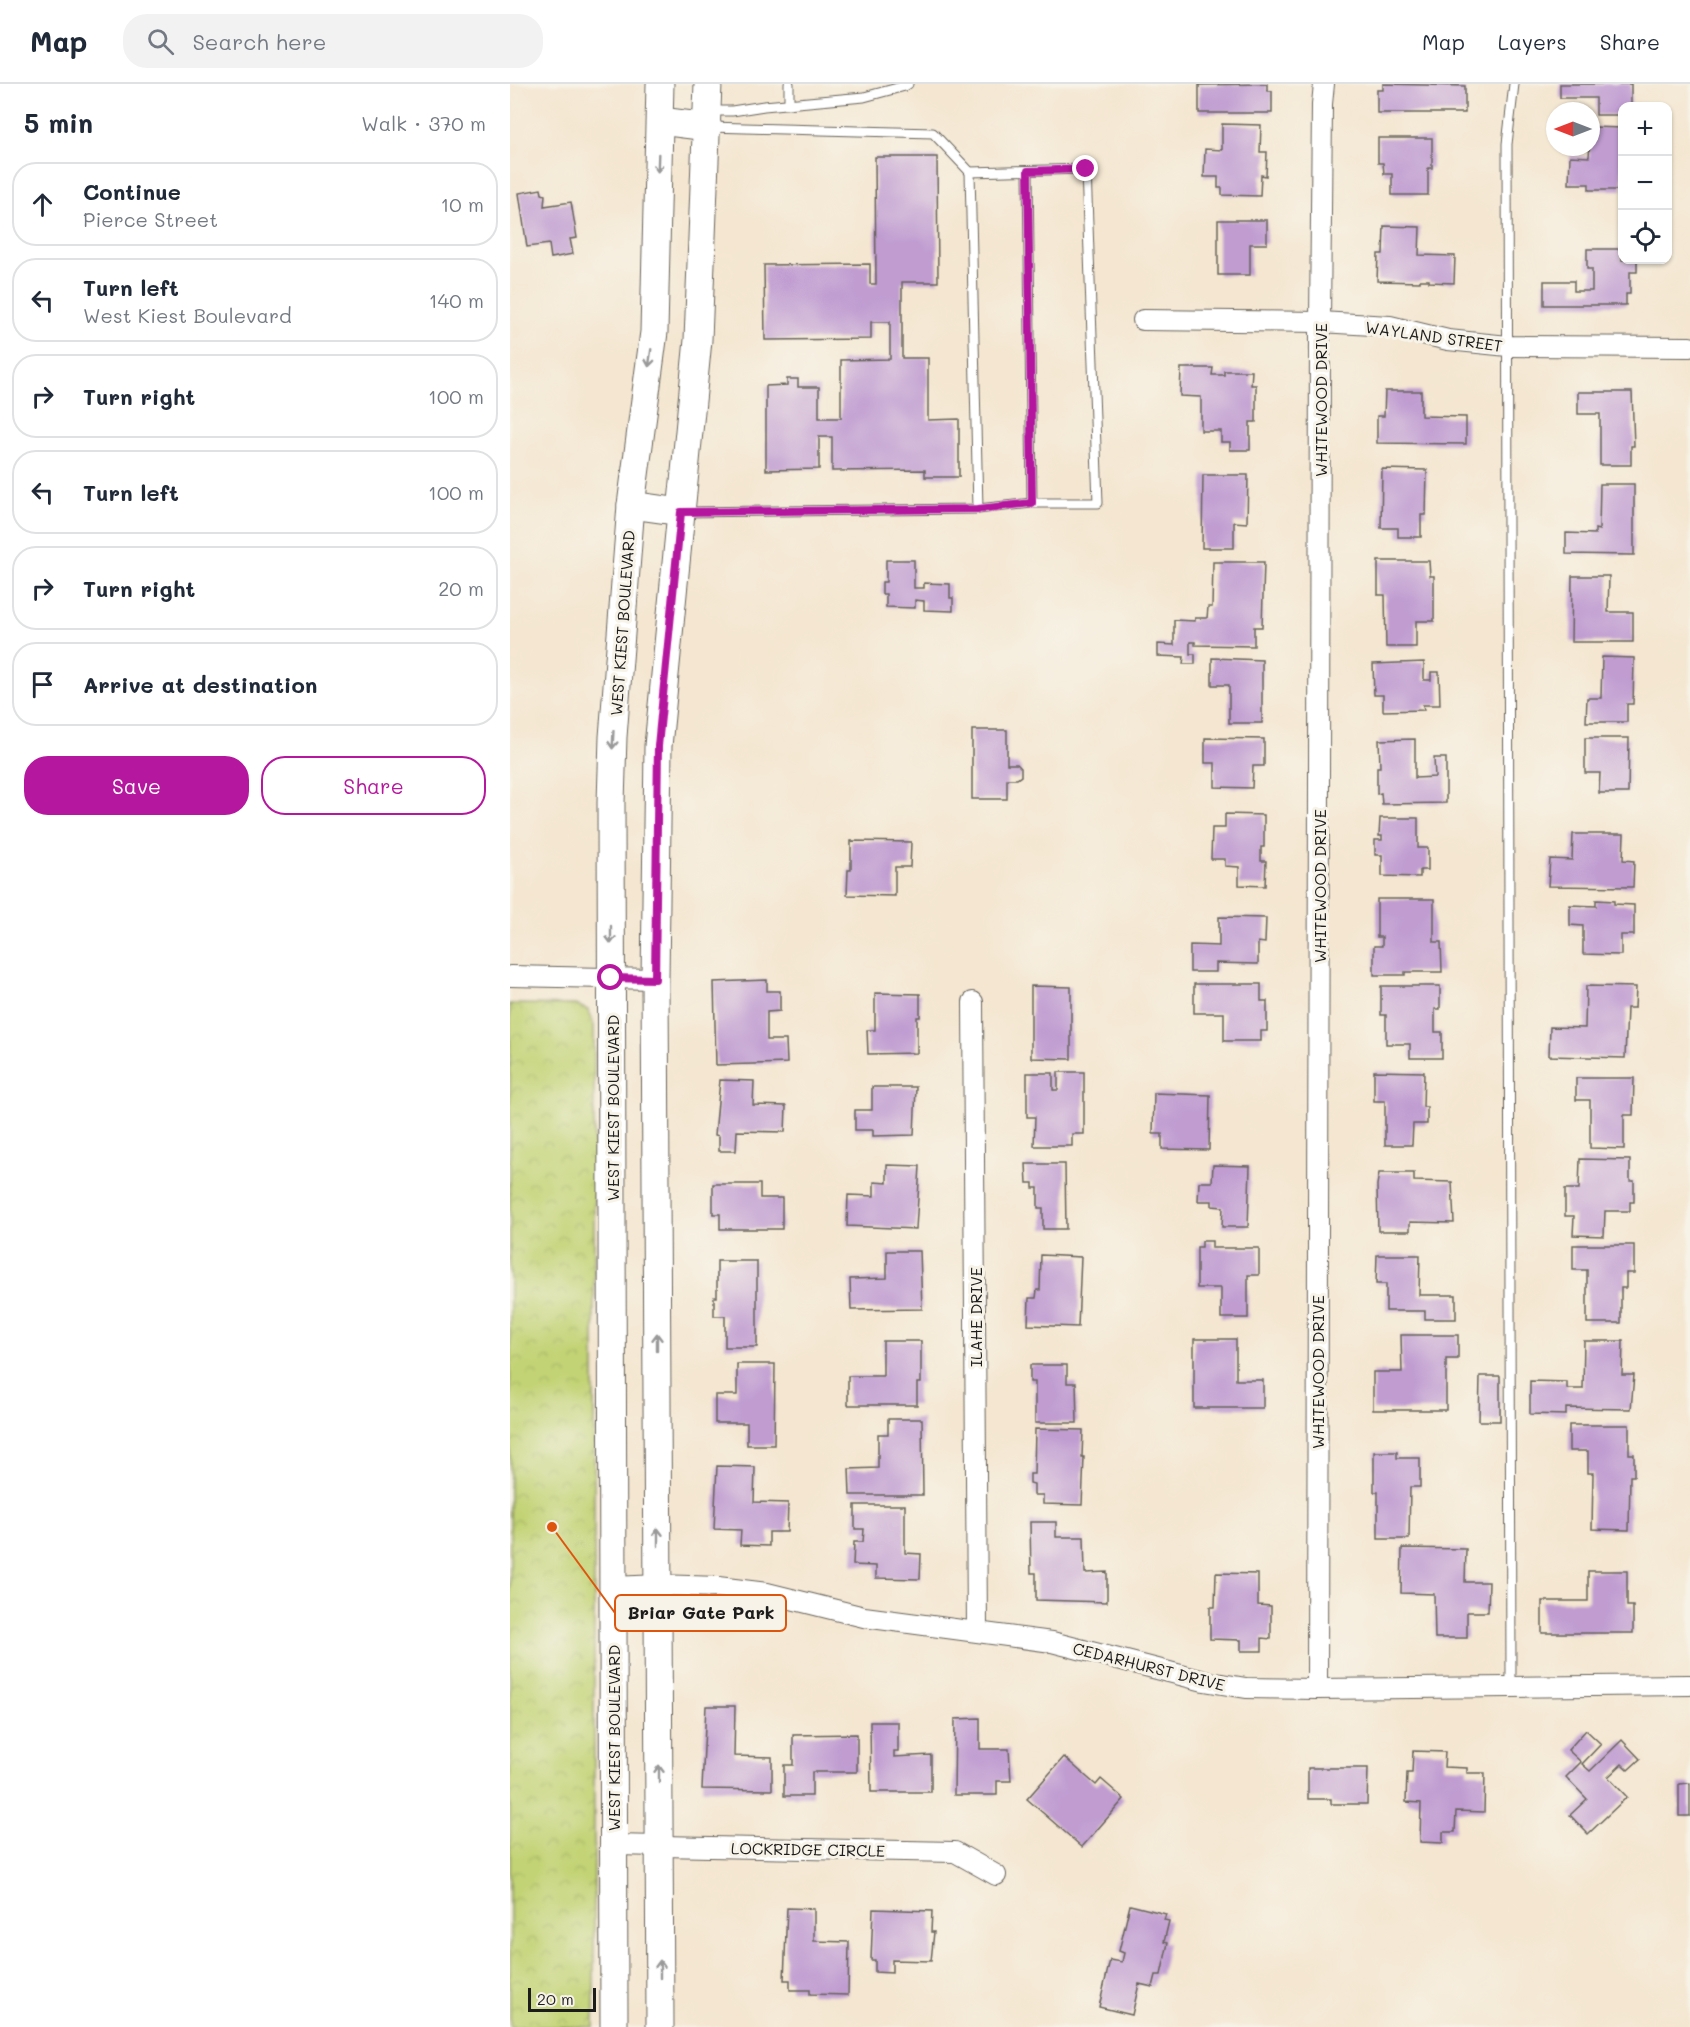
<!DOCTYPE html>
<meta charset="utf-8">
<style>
body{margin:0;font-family:Mali,sans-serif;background:#f2f2f3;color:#1f2937}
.controls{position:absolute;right:18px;top:18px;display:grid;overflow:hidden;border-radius:12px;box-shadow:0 2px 4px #0004}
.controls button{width:54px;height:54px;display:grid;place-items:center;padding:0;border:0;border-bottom:2px solid #e0e1e3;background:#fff;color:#1f2937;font:30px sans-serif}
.compass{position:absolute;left:1036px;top:18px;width:54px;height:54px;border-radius:50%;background:#fff;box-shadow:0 2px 4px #0004;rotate:270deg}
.scale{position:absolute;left:18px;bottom:15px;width:68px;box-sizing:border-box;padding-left:6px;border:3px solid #1c1c1c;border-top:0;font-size:16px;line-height:21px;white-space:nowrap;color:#1c1c1c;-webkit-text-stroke:4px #f7f3e8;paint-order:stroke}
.stop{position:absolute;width:18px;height:18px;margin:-14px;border:4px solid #b5179e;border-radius:50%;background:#fff}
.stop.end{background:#b5179e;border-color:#fff;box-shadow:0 2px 6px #0008}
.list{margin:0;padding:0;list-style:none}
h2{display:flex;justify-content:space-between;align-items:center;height:78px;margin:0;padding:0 24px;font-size:26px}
h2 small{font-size:20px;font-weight:400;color:#747a83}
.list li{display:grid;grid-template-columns:39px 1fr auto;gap:18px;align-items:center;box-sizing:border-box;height:84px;margin:0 12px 12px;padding:0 12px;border:2px solid #e0e1e3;border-radius:24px}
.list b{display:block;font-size:22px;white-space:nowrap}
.list p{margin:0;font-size:20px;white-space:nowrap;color:#747a83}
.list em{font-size:20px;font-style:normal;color:#747a83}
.actions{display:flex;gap:12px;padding:18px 24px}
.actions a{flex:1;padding:14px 0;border:2px solid #b5179e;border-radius:24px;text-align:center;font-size:21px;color:#b5179e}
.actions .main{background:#b5179e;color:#fff}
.icon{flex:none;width:33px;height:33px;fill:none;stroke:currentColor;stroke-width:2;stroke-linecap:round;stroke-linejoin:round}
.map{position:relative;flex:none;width:1180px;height:1943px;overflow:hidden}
header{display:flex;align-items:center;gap:36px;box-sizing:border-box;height:84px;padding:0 30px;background:#fff;border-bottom:2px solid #e0e1e3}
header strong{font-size:28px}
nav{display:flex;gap:33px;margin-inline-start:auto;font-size:21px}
.search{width:420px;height:54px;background:#f2f2f3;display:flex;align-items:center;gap:15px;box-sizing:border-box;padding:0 21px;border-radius:24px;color:#747a83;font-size:22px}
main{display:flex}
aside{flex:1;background:#fff}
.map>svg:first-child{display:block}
</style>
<header>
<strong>Map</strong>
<div class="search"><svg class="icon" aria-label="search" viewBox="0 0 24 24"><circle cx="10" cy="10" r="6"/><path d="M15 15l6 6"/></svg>Search here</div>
<nav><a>Map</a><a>Layers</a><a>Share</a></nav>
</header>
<main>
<aside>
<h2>5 min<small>Walk · 370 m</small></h2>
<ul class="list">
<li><svg class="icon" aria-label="ahead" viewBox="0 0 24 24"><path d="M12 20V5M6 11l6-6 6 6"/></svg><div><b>Continue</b><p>Pierce Street</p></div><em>10 m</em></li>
<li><svg class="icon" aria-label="left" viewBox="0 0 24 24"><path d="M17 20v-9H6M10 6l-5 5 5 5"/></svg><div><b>Turn left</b><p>West Kiest Boulevard</p></div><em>140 m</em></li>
<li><svg class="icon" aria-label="right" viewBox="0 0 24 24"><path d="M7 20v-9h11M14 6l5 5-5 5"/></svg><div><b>Turn right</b></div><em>100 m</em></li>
<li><svg class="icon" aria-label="left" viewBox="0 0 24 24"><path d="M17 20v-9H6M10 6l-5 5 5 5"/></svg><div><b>Turn left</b></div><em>100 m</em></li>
<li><svg class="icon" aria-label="right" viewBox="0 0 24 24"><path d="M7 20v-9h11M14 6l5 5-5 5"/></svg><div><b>Turn right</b></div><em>20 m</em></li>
<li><svg class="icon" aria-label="arrive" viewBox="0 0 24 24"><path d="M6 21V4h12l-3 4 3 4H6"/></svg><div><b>Arrive at destination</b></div></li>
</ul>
<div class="actions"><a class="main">Save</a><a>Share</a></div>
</aside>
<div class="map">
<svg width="1180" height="1943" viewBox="0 0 1180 1943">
<defs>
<pattern id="park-crowns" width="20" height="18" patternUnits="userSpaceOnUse" patternTransform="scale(1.5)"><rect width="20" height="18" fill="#c2d375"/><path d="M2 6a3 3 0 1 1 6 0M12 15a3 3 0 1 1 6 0" fill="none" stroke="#a6b565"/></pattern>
</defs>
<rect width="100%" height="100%" fill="#f7f3e8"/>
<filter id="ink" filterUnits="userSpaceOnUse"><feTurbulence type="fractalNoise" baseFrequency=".0167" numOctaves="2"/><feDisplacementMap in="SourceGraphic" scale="12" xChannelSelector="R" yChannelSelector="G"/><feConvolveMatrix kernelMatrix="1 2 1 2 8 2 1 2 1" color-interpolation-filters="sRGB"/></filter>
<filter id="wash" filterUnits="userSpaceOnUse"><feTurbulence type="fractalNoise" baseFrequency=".008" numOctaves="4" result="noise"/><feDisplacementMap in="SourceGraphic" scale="24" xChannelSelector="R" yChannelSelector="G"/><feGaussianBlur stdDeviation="1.35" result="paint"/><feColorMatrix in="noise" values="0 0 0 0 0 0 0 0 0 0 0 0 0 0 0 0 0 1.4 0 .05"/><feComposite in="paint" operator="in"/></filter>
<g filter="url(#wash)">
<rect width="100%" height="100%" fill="#f4e6d0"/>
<polygon fill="url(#park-crowns)" stroke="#6f7848" stroke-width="1.5" points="0,920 66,921 78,926 84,942 84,1943 0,1943"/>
<g id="blocks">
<g fill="#c09cd1">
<polygon points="757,0 757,7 762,7 762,29 689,29 689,1"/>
<polygon points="873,0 955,2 955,29 867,29 867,6 873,6"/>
<polygon points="1050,0 1121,0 1121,22 1112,22 1112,31 1086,31 1086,14 1050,14"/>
<polygon points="712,40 751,41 750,68 757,68 756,92 751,91 750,112 712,111 712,104 708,104 708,93 694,93 695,65 712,66"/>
<polygon points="1081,43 1112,44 1112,106 1079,106 1079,100 1059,100 1060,72 1079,73"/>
<polygon points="868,54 922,54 922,84 918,84 918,111 882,111 882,90 874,90 873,79 868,79"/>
<polygon points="365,73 427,73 428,198 392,198 392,274 418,274 418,336 449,335 449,393 415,393 415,386 322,387 322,353 309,353 309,385 256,386 256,302 277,301 277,295 288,295 288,303 309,303 309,334 331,334 331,276 380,275 380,238 361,238 361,255 255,256 254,181 360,180 360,200 366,200"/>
<polygon points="31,105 32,110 35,111 34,122 61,118 67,154 60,155 63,170 41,174 39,160 17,163 9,109"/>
<polygon points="708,136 757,136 757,160 740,160 740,191 708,191"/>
<polygon points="874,142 910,143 909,171 945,172 944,199 919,198 919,196 910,196 910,198 867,197 868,170 873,170"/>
<polygon points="1077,165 1112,165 1112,176 1127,176 1127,188 1120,188 1120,210 1116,210 1116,221 1034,221 1034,197 1064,197 1064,207 1082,207 1082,185 1077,185"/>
<polygon points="671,284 703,284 702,291 714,291 714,287 742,287 741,301 746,301 746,338 740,338 740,366 720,366 720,358 711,358 711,347 691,347 691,313 670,312"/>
<polygon points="875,307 911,307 911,332 956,333 956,360 867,359 867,332 874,332"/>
<polygon points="1068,308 1122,308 1124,362 1121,362 1121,381 1090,381 1090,330 1068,330"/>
<polygon points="872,385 917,386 916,431 911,431 911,453 888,453 888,444 871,444"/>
<polygon points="693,391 738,391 737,439 724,438 724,464 692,464"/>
<polygon points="1090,400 1124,400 1124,471 1056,470 1056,449 1085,450 1085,445 1089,446"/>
<polygon points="376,476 404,476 404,504 414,504 414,499 440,500 440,514 443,514 443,527 414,526 414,517 405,516 405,524 376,523 376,510 372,510 372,498 376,498"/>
<polygon points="868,477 919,477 920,492 924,492 924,537 906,537 906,563 876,563 875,511 868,511"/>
<polygon points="703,478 754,478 752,543 744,543 744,562 685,561 685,558 680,558 680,570 685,570 685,580 673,580 674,573 648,572 648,560 664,561 664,536 685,537 685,534 697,534 698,523 702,523"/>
<polygon points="1062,492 1099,492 1098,528 1123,528 1123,558 1061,558"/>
<polygon points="1092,573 1124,574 1123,620 1117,620 1117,638 1076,638 1077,614 1091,614"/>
<polygon points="702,574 752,576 752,639 719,639 719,601 702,601"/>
<polygon points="914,578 914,596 921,596 921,588 929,588 930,621 913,621 914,626 873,627 873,611 864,611 863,580"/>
<polygon points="462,646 497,646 497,680 507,680 511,684 511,692 507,695 497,695 497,715 462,715"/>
<polygon points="695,654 754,655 754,682 743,682 742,704 705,703 705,679 695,679"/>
<polygon points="1075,654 1119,654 1118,709 1089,709 1090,689 1075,689"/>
<polygon points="905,655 905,694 925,693 924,674 936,674 936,719 872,720 871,709 867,710 867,683 870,683 869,656"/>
<polygon points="715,730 754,731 754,763 751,763 751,777 756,777 755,802 729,801 729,783 715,782 715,775 701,775 702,744 715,744"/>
<polygon points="870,734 908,734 908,764 918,764 918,786 910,786 910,793 872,792 872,771 865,771 865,756 872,756 872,752 869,752"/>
<polygon points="1063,750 1114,750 1113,776 1124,777 1123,803 1038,802 1040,775 1062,776"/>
<polygon points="341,757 401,758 400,783 385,783 385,812 337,811 338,786 341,786"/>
<polygon points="867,815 924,815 924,858 931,858 932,888 895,888 895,891 864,891 864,862 872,862 872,853 867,853"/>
<polygon points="1086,816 1104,817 1104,820 1124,821 1124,851 1111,851 1111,871 1073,870 1073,842 1060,841 1060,821 1086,822"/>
<polygon points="709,833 756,834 755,859 748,858 748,880 706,879 706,888 680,888 680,861 709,862"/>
<polygon points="257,896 257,907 270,907 270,927 257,928 257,956 276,956 277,979 206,981 204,898"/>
<polygon points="684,900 751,900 751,917 757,917 757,947 751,947 751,957 714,957 714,929 684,929"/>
<polygon points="521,902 561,903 561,975 521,974"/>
<polygon points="871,902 930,902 930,925 925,925 925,948 932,948 932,974 900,974 900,960 876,960 876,931 871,931"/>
<polygon points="1076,902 1126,903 1125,924 1117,924 1115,974 1039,972 1040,943 1075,944"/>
<polygon points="365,909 410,910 410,933 407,933 407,969 358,970 357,946 365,946"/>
<polygon points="864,987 914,988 913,1023 917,1023 917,1040 903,1040 902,1061 875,1061 875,1017 864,1017"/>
<polygon points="548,988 574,988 574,1050 562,1050 562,1062 524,1062 525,1033 517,1033 517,989 543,989 543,1006 548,1006"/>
<polygon points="1066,994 1124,994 1123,1031 1114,1031 1114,1065 1080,1064 1080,1016 1066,1016"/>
<polygon points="210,996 244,997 243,1021 276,1022 275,1048 227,1047 226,1067 209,1067 209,1052 205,1051"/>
<polygon points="362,1003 406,1003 404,1051 363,1052 363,1046 345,1046 345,1026 362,1026"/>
<polygon points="644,1009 700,1011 699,1066 652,1065 652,1050 643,1050"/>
<polygon points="1070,1075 1120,1076 1120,1097 1124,1097 1124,1118 1120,1118 1120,1127 1095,1127 1094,1152 1063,1151 1064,1132 1055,1132 1055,1105 1069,1105"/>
<polygon points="516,1080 555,1080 556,1145 533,1145 533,1124 528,1124 528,1104 523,1104 523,1099 517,1099"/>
<polygon points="377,1081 410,1082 406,1145 337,1142 338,1111 364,1112 364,1098 377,1099"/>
<polygon points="703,1081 740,1082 738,1143 712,1143 713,1123 702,1122 702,1117 688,1117 689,1098 702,1098"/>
<polygon points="869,1089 904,1089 904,1097 942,1098 944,1139 900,1138 900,1147 868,1147 867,1101"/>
<polygon points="203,1100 250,1100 250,1114 272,1114 272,1145 210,1145 210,1130 203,1130"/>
<polygon points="692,1157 702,1157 702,1164 749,1164 749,1191 738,1191 738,1234 711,1234 711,1204 687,1204 687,1163 692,1163"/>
<polygon points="1063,1161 1124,1161 1124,1189 1116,1189 1116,1204 1111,1204 1111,1239 1077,1239 1077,1186 1063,1186"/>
<polygon points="377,1167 410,1167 412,1225 341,1226 340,1195 377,1194"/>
<polygon points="531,1171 571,1173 568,1243 518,1241 519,1214 526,1214 527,1206 530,1206"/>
<polygon points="867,1171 910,1171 909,1211 946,1211 946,1235 915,1235 915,1227 876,1227 876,1200 866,1200"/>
<polygon points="207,1177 247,1177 247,1263 215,1263 215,1232 204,1232 204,1213 207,1213"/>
<polygon points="891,1251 948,1251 948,1275 936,1275 936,1326 863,1326 863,1288 892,1288"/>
<polygon points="684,1255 726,1255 726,1296 753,1296 753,1324 684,1324"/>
<polygon points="373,1257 411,1257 411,1299 407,1299 407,1321 338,1321 338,1292 373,1292"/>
<polygon points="1074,1257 1113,1257 1112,1291 1124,1291 1121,1325 1056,1324 1056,1331 1020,1330 1020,1297 1057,1298 1057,1305 1073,1305"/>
<polygon points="227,1280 265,1280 264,1361 237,1361 237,1339 205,1339 205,1311 227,1311"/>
<polygon points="520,1281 557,1281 557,1299 566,1299 567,1339 525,1339 525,1298 520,1298"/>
<polygon points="970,1292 990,1292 990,1337 969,1337"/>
<polygon points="378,1335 412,1335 413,1411 340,1411 339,1385 368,1384 368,1350 378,1350"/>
<polygon points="1059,1341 1119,1341 1119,1370 1124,1370 1124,1392 1120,1392 1119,1446 1082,1445 1083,1389 1078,1389 1078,1367 1059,1367"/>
<polygon points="525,1345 573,1346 572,1373 574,1373 572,1421 533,1420 533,1411 524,1411 524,1400 520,1399 520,1390 524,1390"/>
<polygon points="864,1368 887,1368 887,1374 910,1374 910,1403 900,1403 899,1455 868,1455 868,1408 864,1408"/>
<polygon points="207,1382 245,1383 244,1418 278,1419 277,1448 259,1448 259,1462 230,1461 231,1446 204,1445"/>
<polygon points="345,1421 395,1421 395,1469 411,1470 410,1495 366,1494 366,1482 343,1481 344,1458 353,1458 354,1445 345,1445"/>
<polygon points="520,1438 546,1438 546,1453 574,1453 575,1489 597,1488 597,1518 526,1516 526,1489 521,1489"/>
<polygon points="892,1464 956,1465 955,1498 979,1498 978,1528 957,1528 957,1554 925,1554 924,1510 891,1509"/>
<polygon points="1078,1487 1117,1487 1117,1522 1123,1522 1123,1549 1032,1549 1032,1517 1078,1517"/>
<polygon points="706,1489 748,1490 748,1521 761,1522 761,1555 752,1554 752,1567 731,1567 731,1556 700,1555 700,1523 705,1523"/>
<polygon points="196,1622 225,1622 224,1672 262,1673 262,1706 192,1705"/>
<polygon points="470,1634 470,1665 499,1665 501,1697 487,1697 487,1711 444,1711 445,1635"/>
<polygon points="360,1638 388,1638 388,1667 384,1667 384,1673 421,1671 421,1708 361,1708"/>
<polygon points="1076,1646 1091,1660 1072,1680 1080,1687 1112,1656 1130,1675 1118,1686 1112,1680 1098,1693 1117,1713 1078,1750 1060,1731 1077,1715 1056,1693 1071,1678 1058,1666"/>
<polygon points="347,1650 347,1688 302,1688 302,1712 274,1712 274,1681 283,1681 283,1651"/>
<polygon points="903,1667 935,1668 934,1683 957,1684 957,1689 975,1689 974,1728 946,1727 945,1748 933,1748 933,1759 910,1758 911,1719 896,1718 897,1689 902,1689"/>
<polygon points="554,1673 586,1701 591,1695 614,1715 572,1763 517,1715"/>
<polygon points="798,1684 858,1684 857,1720 821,1720 821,1715 798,1715"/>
<polygon points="1180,1699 1180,1732 1169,1732 1169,1700"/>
<polygon points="620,1821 656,1830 654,1836 659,1837 654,1858 658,1859 651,1891 646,1891 643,1903 629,1900 622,1931 589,1923 600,1876 612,1878 614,1869 609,1867"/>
<polygon points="277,1824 304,1825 304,1857 339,1858 338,1911 300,1910 300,1906 280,1906 280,1896 274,1896"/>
<polygon points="363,1825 422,1827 421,1848 424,1848 421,1877 382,1876 382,1889 365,1888 365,1876 361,1876"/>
</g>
</g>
</g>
<g filter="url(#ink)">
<use href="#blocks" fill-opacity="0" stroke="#68635b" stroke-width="1.5"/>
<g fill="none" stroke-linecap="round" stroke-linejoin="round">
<g stroke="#68635b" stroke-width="11">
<g id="service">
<polyline points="279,20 279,0"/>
<polyline points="200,27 222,27 254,22 354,13 395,2 398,0"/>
<polyline points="460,88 468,425"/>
<polyline points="518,88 522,419"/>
<polyline points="174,428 468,425 522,419 588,419 576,85 460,88 423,49 200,43"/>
<polyline points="1001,1603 997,60 1004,0"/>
</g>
</g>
<g stroke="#68635b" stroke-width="22">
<g id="minor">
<polyline points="633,236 810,238 880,242 938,256 998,262 1180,263"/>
<polyline points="0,892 145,895"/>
<polyline points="463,918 467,1547"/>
<polyline points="103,1503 149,1501 208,1503 257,1509 354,1533 542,1558 694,1597 736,1604 807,1605 1180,1601"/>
<polyline points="807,1605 810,238 812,20 814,0"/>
<polyline points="103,1761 445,1768 486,1791"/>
</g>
</g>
<g stroke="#68635b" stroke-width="29">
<g id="secondary">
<polyline points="150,37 198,43"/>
<polyline points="121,421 171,428"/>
<polyline points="104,1943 101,719 103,653 121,421 144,248 150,0"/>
<polyline points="150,1943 145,895 148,662 188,256 198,0"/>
</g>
</g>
<use href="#service" stroke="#fff" stroke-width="9"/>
<use href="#minor" stroke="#fff" stroke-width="20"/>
<use href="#secondary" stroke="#fff" stroke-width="27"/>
</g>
<defs><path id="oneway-shaft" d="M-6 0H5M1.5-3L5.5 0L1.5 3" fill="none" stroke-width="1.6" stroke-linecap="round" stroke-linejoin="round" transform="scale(1.5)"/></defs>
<g stroke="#999">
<use href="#oneway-shaft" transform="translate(148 79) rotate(92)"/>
<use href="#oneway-shaft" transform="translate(140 274) rotate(98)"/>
<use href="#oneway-shaft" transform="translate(103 656) rotate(93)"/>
<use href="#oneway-shaft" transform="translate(101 851) rotate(90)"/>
<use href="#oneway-shaft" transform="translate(147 1258) rotate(-90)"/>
<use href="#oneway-shaft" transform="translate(148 1453) rotate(-90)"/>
<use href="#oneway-shaft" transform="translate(149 1690) rotate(-90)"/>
<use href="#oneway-shaft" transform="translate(150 1885) rotate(-90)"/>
</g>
</g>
<g fill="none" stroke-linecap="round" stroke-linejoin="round" filter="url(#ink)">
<polyline stroke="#b5179e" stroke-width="8" points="101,894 145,895 148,662 171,428 468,425 522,419 518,87 576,85"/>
</g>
<g text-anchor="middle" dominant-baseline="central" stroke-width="6" stroke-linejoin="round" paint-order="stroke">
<g font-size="16" fill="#1c1c1c" stroke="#f7f3e8">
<text transform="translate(924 252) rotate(8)">WAYLAND STREET</text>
<text transform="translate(810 316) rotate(-90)">WHITEWOOD DRIVE</text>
<text transform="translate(112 539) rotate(-86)">WEST KIEST BOULEVARD</text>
<text transform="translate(809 802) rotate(-90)">WHITEWOOD DRIVE</text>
<text transform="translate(102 1024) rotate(-90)">WEST KIEST BOULEVARD</text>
<text transform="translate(465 1233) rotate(-90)">ILAHE DRIVE</text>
<text transform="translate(807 1288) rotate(-90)">WHITEWOOD DRIVE</text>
<text transform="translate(639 1582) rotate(14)">CEDARHURST DRIVE</text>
<text transform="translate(103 1654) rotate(-90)">WEST KIEST BOULEVARD</text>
<text transform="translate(298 1765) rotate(1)">LOCKRIDGE CIRCLE</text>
</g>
</g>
<path fill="none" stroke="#de560d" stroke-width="2" d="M42 1443L105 1529"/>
<circle fill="#de560d" stroke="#f7f3e8" stroke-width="2" cx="42" cy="1443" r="6"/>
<rect fill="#f7f3e8" stroke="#de560d" stroke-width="2" x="105" y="1511" width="171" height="36" rx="6"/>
<g font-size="18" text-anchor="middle" font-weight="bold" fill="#1c1c1c">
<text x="191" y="1535">Briar Gate Park</text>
</g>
</svg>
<div class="controls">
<button>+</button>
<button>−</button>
<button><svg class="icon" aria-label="locate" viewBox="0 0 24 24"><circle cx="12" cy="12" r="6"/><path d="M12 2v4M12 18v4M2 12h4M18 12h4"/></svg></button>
</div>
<svg class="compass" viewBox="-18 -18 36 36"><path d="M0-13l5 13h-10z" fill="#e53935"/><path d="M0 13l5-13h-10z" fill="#747a83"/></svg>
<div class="scale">20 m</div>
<div class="stop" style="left:101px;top:894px"></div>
<div class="stop end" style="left:576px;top:85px"></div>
</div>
</main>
